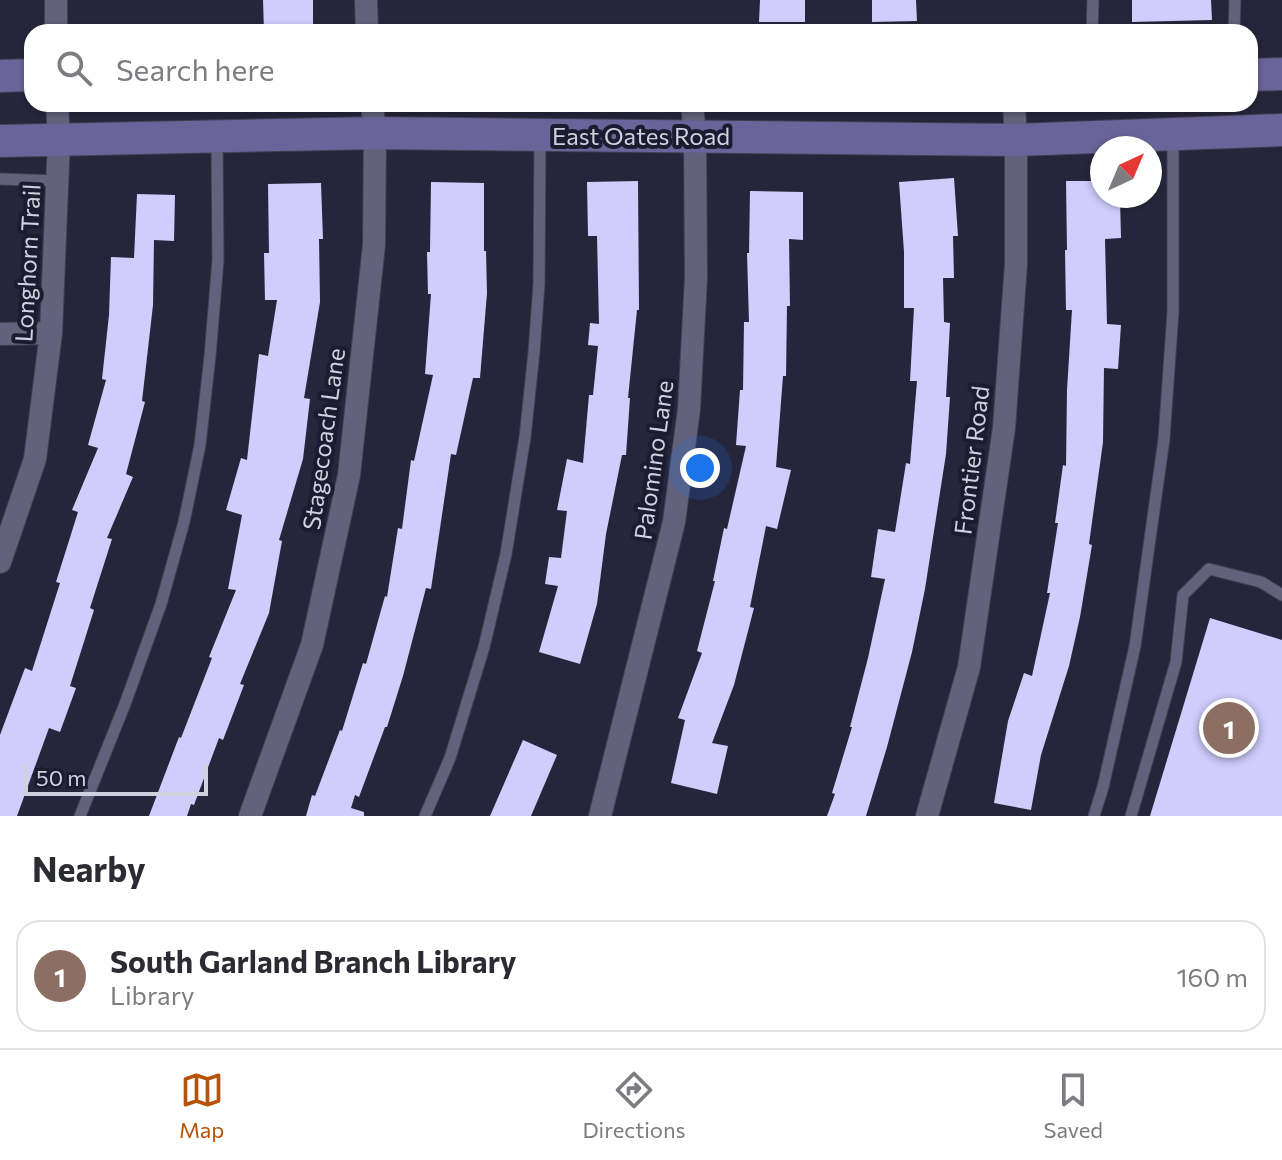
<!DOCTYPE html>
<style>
body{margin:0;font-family:Commissioner,sans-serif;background:#f7f7f7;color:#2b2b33}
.compass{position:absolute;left:1090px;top:136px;width:72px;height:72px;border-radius:50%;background:#fff;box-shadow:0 2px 6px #0004;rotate:44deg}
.scale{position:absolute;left:24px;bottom:20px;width:184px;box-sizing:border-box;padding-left:8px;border:4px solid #d0d0df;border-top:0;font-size:22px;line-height:28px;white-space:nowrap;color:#d0d0df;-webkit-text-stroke:6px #1d1b30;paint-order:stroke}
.you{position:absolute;left:700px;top:468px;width:28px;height:28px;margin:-20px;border:6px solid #fff;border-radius:50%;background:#1a73e8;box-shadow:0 0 0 12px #1a73e833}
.badge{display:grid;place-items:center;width:52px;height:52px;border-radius:50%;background:#b45309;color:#fff;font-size:26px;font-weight:700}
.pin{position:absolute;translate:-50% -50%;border:4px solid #fff;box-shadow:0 2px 8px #0006}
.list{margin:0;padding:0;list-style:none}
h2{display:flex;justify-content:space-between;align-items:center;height:104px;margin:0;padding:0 32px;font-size:34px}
h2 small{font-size:26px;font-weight:400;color:#7c7c81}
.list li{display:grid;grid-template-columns:52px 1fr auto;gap:24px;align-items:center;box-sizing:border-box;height:112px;margin:0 16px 16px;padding:0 16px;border:2px solid #e1e1e2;border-radius:24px}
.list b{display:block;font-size:30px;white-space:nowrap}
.list p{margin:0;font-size:26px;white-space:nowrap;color:#7c7c81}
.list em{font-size:26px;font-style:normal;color:#7c7c81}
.icon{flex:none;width:44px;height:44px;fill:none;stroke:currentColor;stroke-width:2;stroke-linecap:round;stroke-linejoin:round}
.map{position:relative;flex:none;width:1282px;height:816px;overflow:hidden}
.search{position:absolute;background:#fff;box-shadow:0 2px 6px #0004;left:24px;right:24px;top:24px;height:88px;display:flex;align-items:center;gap:20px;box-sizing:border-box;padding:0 28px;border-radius:24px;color:#7c7c81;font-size:30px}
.sheet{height:232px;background:#fff}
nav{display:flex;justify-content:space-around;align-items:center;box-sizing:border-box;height:112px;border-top:2px solid #e1e1e2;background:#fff;font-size:22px;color:#7c7c81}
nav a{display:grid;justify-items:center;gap:4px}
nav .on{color:#b45309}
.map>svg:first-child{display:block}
</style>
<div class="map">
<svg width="1282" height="816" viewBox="0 0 1282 816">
<rect width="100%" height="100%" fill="#27253b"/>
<g fill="#d0cdfd">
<polygon points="263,0 313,0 313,32 264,32"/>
<polygon points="760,0 805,0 805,22 759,22"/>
<polygon points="872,0 916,0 917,21 872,22"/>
<polygon points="1132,0 1211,0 1212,20 1132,22"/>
<polygon points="954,178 958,236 953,236 954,278 943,278 944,322 950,323 946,397 950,397 946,454 925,589 912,652 887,747 866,816 827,816 835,794 832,793 852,727 850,727 868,658 885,579 871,577 878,529 895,532 906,463 910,464 917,381 910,381 914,308 904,308 904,252 899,182"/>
<polygon points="638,181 639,310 637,310 628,398 630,398 626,455 622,455 606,534 597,604 580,664 539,652 558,586 545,584 549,557 561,558 567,511 557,510 567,459 583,463 589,395 593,395 598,346 588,345 590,323 599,324 597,236 588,236 587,182"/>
<polygon points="1066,181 1102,181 1102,196 1111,196 1111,199 1120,199 1121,238 1105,239 1107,324 1121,325 1118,369 1104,368 1103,442 1089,544 1092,545 1080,617 1069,666 1041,755 1031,810 994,803 1008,721 1024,673 1032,676 1050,593 1047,593 1058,523 1055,523 1063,465 1066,466 1067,390 1072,310 1066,310 1065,250 1067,250"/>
<polygon points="431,182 484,183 484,251 486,251 487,293 480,378 473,378 456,455 451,454 431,589 426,588 403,676 387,727 385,727 359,797 355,795 351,808 364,812 364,816 306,816 312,795 315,796 340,730 342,731 363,663 366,664 385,596 387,597 398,528 402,529 411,460 414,461 433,375 425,374 431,294 428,294 427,252 430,252"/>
<polygon points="321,183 323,239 319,239 320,302 304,398 310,399 303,459 279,540 282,541 269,613 240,684 244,685 223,740 219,738 194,805 191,804 187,816 149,816 179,737 181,738 212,658 209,657 236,590 228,589 242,515 226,510 241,458 247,460 259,354 268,356 277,300 265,300 264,253 269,253 268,184"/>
<polygon points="750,191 803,192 803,240 789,239 790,306 787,306 786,376 783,376 776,467 791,470 777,529 766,526 750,607 754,608 734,685 712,743 728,746 717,794 671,783 685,720 678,718 702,653 697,651 715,581 713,581 724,528 727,529 746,446 736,445 740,390 743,390 744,322 749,322 747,253 749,253"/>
<polygon points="137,194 175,195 174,241 154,240 153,305 142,401 145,402 126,474 133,477 107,538 112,539 90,608 94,610 70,686 76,688 60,732 49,728 17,816 0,816 0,735 25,668 32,671 60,583 56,582 78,512 72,510 98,448 88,445 106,380 102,379 109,315 111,257 134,258"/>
<polygon points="1210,618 1282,640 1282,816 1150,816"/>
<polygon points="523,740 557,755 531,816 490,816"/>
</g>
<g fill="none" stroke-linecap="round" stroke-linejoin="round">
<g stroke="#424052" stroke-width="13">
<g id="lane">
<polyline points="1092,32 1093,0"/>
<polyline points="1234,32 1235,0"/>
<polyline points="0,179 58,181"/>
<polyline points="80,816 125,704 161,604 184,522 200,445 210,356 218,260 217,141"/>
<polyline points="425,816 450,758 484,647 506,554 525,437 534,352 539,284 540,139"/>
<polyline points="1094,816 1103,787 1135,646 1164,439 1173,312 1173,136"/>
<polyline points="1131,816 1176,662 1183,595 1209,569 1261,582 1282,595"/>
</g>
</g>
<g stroke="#424052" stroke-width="24">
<g id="street">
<polyline points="366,0 367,32"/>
<polyline points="56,32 56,0"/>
<polyline points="0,334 51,333"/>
<polyline points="0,562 35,459 51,333 59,139 57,104"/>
<polyline points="250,816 312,645 349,475 374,245 375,133 372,104"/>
<polyline points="600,816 674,522 689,409 696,278 695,135 692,104"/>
<polyline points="927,816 969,667 1004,428 1016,264 1016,140 1014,104"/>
</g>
</g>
<g stroke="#424052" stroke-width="34">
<g id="secondary">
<polyline points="1250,75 1282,74"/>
<polyline points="0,76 32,75"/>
<polyline points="0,141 375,133 1016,140 1282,130"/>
</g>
</g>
<use href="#lane" stroke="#63617b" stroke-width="11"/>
<use href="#street" stroke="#63617b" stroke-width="22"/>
<use href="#secondary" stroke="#6b649a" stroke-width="32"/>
</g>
<g text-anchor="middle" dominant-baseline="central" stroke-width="8" stroke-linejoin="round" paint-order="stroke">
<g font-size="24" fill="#d0d0df" stroke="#1d1b30">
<text x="641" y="135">East Oates Road</text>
<text transform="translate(27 263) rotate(-87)">Longhorn Trail</text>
<text transform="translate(323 439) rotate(-82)">Stagecoach Lane</text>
<text transform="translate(653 460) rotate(-82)">Palomino Lane</text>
<text transform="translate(971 460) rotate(-83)">Frontier Road</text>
</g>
</g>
</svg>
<svg class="compass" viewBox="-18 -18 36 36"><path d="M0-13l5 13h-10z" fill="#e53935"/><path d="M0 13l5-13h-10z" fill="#7c7c81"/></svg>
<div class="scale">50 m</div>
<div class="you"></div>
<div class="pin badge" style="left:1229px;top:728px;background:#8d6e63">1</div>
<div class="search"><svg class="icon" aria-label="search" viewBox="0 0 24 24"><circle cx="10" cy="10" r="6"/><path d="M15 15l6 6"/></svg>Search here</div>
</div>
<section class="sheet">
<h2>Nearby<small></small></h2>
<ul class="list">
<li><span class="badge" style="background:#8d6e63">1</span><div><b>South Garland Branch Library</b><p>Library</p></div><em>160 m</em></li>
</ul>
</section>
<nav>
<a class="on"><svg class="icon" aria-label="map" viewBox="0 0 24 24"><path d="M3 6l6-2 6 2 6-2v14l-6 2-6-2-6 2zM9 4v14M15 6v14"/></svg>Map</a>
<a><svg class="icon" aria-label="directions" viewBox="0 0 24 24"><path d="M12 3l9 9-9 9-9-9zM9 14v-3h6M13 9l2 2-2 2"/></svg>Directions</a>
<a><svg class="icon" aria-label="saved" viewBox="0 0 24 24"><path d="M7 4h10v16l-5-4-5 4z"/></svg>Saved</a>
</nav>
